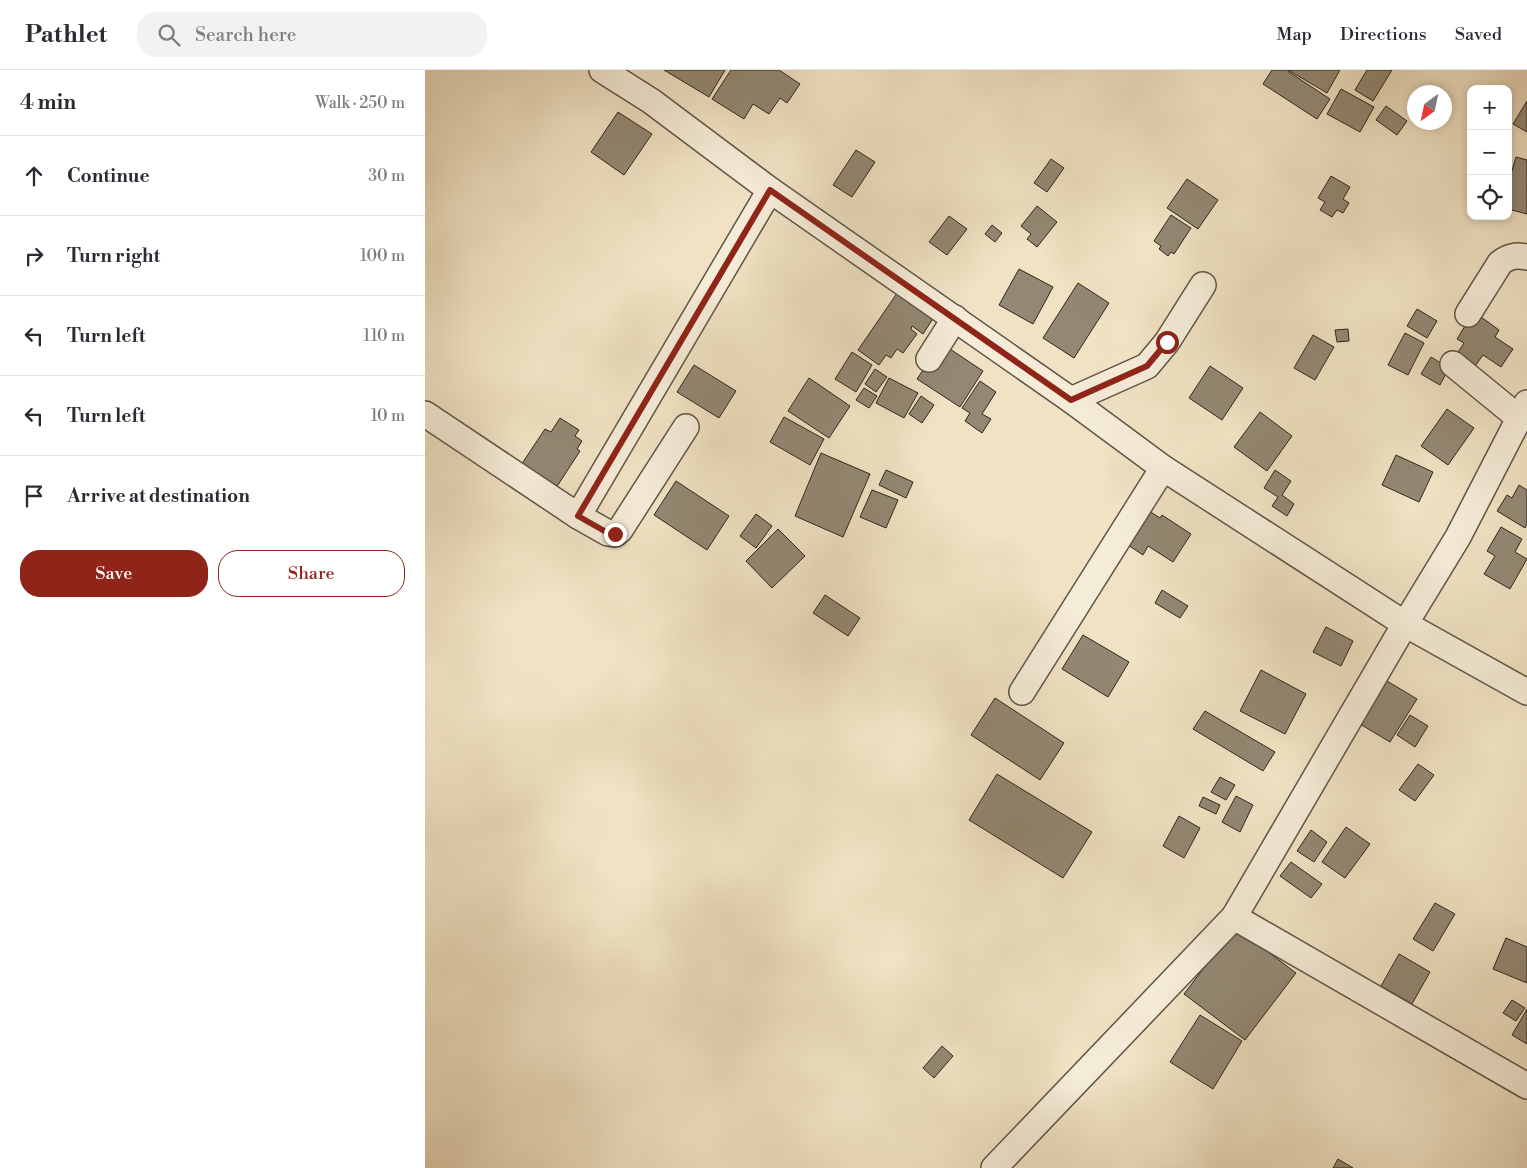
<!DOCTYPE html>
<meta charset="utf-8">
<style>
body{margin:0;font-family:"Libre Bodoni",serif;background:#f2f2f3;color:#2b2b33}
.controls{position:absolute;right:15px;top:15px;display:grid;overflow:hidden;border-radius:10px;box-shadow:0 2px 8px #0003}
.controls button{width:45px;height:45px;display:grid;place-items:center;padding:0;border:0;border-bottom:1px solid #e1e1e2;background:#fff;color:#2b2b33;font:25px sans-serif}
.compass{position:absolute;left:982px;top:15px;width:45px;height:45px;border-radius:50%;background:#fff;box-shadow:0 2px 8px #0003;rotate:213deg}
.stop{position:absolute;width:15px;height:15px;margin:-11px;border:4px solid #8f2418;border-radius:50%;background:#fff}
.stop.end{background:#8f2418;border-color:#fff;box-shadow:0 1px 5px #0008}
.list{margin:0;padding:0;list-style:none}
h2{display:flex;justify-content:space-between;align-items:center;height:65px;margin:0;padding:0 20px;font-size:21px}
h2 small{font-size:16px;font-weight:400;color:#7c7c81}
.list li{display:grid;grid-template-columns:32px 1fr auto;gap:15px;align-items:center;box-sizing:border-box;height:80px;padding:0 20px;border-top:1px solid #e1e1e2}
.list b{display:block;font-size:19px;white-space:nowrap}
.list em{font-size:16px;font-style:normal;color:#7c7c81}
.actions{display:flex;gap:10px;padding:15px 20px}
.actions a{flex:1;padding:11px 0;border:1px solid #8f2418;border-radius:20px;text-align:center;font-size:18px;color:#8f2418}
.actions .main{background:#8f2418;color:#fff}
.icon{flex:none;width:28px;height:28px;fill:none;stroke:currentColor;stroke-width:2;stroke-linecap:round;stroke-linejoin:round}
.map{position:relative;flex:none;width:1102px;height:1098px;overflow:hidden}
header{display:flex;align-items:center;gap:30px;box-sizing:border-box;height:70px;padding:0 25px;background:#fff;border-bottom:1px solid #e1e1e2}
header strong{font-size:24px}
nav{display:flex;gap:28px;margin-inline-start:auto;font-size:18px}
.search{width:350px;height:45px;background:#f2f2f3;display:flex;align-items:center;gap:12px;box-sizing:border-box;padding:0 18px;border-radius:20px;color:#7c7c81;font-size:19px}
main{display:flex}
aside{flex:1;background:#fff}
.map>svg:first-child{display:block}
</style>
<header>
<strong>Pathlet</strong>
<div class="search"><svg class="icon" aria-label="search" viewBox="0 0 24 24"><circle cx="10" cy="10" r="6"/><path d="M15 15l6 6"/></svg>Search here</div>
<nav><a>Map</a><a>Directions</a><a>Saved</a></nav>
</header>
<main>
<aside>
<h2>4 min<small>Walk · 250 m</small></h2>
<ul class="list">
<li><svg class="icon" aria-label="ahead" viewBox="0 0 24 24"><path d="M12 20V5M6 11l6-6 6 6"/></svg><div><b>Continue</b></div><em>30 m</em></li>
<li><svg class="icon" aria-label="right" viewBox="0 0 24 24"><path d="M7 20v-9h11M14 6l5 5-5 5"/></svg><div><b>Turn right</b></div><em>100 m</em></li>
<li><svg class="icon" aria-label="left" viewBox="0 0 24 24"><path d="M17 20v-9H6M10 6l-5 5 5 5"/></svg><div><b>Turn left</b></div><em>110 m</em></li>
<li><svg class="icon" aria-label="left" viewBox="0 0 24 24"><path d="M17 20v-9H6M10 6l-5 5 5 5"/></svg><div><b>Turn left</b></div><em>10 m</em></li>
<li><svg class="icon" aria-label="arrive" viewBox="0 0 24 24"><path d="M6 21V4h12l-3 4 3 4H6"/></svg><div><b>Arrive at destination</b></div></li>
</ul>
<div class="actions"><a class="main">Save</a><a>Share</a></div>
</aside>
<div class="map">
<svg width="1102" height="1098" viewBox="0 0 1102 1098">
<rect width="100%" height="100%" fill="#f0e2c3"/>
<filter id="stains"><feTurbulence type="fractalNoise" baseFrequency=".004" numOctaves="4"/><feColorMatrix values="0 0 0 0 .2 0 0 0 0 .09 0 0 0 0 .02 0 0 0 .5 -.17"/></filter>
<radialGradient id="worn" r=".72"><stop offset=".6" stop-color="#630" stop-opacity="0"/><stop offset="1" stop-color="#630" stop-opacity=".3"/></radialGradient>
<g fill="#938873" stroke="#2f261c">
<polygon points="239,0 300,0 284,27"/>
<polygon points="306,0 354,0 375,14 362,33 355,28 344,44 328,34 319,49 287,29"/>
<polygon points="847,0 861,0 905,29 892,49 838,14"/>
<polygon points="863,0 915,0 902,23"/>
<polygon points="942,0 967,0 948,31 930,20"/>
<polygon points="916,19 949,37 935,62 902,44"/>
<polygon points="1102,31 1102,62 1088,54"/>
<polygon points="961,36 982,51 972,65 951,50"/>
<polygon points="193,42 227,64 199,105 166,82"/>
<polygon points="431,80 450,92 427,127 408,115"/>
<polygon points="1091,87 1102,90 1102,144 1083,139 1083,114"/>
<polygon points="626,89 639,98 622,122 609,113"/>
<polygon points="906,106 925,117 918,129 924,133 918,143 912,140 907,147 895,140 900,132 893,128"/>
<polygon points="762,109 793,130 773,159 742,138"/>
<polygon points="612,136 632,152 612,177 602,169 606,164 596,156"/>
<polygon points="746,145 766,158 749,184 746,182 743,186 734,179 736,176 729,171"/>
<polygon points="524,146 542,159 522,185 504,172"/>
<polygon points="567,155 577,163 570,172 560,164"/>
<polygon points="594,199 628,217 608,254 574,235"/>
<polygon points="653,213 684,233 649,288 618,268"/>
<polygon points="477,216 509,247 498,264 487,256 486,259 492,264 478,283 472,279 466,288 461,285 454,295 433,280"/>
<polygon points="992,239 1012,251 1002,268 982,256"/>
<polygon points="1056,247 1074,260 1070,267 1088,279 1076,297 1058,285 1048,299 1030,287 1039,273 1032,269 1043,251 1051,255"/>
<polygon points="923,259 924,271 912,272 910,260"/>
<polygon points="980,263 999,273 983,305 963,295"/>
<polygon points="888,265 909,277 890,310 869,298"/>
<polygon points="516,273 558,301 535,337 492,309"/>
<polygon points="427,282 447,295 431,322 410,309"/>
<polygon points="1006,287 1024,298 1015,315 996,304"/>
<polygon points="269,295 311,321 294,348 252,322"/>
<polygon points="785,296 818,318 797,350 764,328"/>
<polygon points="450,299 462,307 451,322 440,314"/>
<polygon points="384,308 425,336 404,368 363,341"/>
<polygon points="464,308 493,323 479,348 451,333"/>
<polygon points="555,311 571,322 557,344 566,349 557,363 540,351 545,343 537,338"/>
<polygon points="439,318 452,326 444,338 431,330"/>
<polygon points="496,326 509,335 497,353 484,344"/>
<polygon points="1022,339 1049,358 1023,395 996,376"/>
<polygon points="835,342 867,366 842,401 809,377"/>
<polygon points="359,347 399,369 385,395 345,372"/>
<polygon points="135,348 154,360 150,366 157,371 152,379 155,381 131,418 96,395 120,359 126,362"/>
<polygon points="396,383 445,404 418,467 370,446"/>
<polygon points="971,385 1008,402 994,432 957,415"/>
<polygon points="461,400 488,412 481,428 454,415"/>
<polygon points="850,400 866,411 857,425 869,434 862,446 847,436 853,427 839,418"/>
<polygon points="251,411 304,446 282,480 229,445"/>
<polygon points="1094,415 1102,420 1102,454 1100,458 1072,441 1082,425 1087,428"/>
<polygon points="447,420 473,430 461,458 435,447"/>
<polygon points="724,441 735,448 737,445 766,464 748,492 723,476 718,485 703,475"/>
<polygon points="331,444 347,456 331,478 315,466"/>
<polygon points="1076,457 1097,469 1090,482 1102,489 1085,519 1059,504 1070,486 1062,481"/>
<polygon points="353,459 380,486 347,518 321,491"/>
<polygon points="737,520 763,536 755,548 730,533"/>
<polygon points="400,525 435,548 423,566 388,543"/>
<polygon points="901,557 928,571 916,596 888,582"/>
<polygon points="658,565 704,592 683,627 637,599"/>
<polygon points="836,600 881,624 860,664 815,641"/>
<polygon points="962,611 992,629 965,672 935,654"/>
<polygon points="570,628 639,673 615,710 546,665"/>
<polygon points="780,641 850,682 838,701 768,659"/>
<polygon points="985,645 1003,656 990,677 972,665"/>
<polygon points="993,694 1009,705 990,731 974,720"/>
<polygon points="572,704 667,762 638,808 544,750"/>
<polygon points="795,707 810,715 801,730 786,722"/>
<polygon points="811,726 828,735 815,762 797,752"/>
<polygon points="778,727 795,735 791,744 774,736"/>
<polygon points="754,746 775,758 759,788 738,776"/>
<polygon points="921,757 945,774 920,808 897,792"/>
<polygon points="886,760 902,772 889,792 872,781"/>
<polygon points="866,792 897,814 886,828 855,806"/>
<polygon points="1010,833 1030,844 1008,881 988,869"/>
<polygon points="810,857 871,903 820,970 759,924"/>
<polygon points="1081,868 1102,877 1102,913 1068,899"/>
<polygon points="974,884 1005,902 987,934 956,916"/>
<polygon points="1087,930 1100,938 1091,951 1078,943"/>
<polygon points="1102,939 1102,974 1087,965"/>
<polygon points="775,945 817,971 788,1019 745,992"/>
<polygon points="517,976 528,986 509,1008 498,998"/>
<polygon points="913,1089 928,1098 908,1098"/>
</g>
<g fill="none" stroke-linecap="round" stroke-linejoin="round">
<g stroke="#5f5546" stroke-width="28">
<g id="minor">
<polyline points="177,0 226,31 345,120 646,330 738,398 980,554 1102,622"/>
<path d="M1043 244 1075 193C1084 186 1091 185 1102 187"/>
<polyline points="504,289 530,248"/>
<polyline points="1028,294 1094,348"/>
<polyline points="646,330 722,296 742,272 778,215"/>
<polyline points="1102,333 1033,467 980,554 809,847 1102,1016"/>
<polyline points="0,344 153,446 345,120"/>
<polyline points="153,446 183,463 190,464 195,460 261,357"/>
<polyline points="597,622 738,398"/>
<polyline points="569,1098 809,847"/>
</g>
</g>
<use href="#minor" stroke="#f5ecd8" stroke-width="25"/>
</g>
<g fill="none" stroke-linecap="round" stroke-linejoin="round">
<polyline stroke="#8f2418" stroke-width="6" points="190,464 183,463 153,446 345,120 646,330 722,296 742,272"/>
</g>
<rect width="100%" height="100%" filter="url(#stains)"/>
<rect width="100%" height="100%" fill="url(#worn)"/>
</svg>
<div class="controls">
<button>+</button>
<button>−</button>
<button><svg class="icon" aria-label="locate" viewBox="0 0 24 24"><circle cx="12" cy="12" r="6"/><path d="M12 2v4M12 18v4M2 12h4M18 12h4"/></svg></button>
</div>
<svg class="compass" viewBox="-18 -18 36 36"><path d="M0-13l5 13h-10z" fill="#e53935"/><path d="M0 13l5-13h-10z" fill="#7c7c81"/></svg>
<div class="stop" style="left:742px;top:272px"></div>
<div class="stop end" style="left:190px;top:464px"></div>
</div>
</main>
